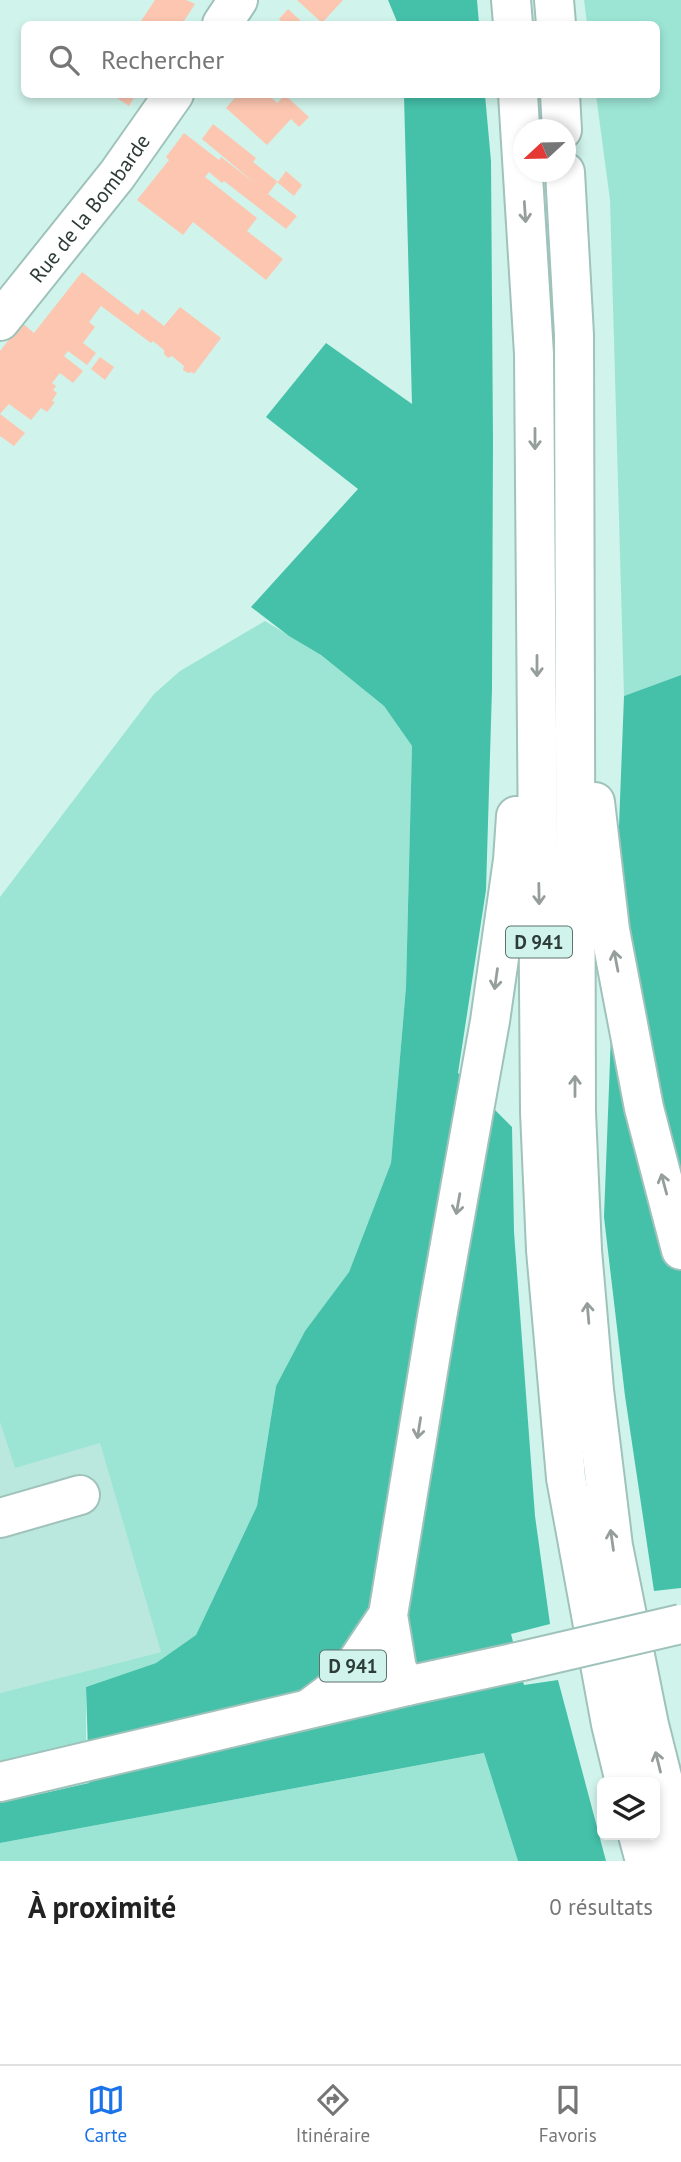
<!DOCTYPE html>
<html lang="fr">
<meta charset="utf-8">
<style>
body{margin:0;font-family:"PT Sans",sans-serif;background:#f6f6f6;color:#222}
.controls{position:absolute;right:21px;bottom:21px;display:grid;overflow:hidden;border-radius:10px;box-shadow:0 4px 10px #0003}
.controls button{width:63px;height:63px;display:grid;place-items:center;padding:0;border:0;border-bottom:2px solid #e0e0e0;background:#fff;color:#222;font:35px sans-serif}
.compass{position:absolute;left:513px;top:119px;width:63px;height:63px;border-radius:50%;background:#fff;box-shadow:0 4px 10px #0003;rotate:248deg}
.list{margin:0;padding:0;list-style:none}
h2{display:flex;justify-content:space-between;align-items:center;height:91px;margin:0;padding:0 28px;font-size:30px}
h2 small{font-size:23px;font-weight:400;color:#767676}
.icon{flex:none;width:38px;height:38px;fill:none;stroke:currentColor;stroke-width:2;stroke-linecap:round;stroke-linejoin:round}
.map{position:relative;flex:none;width:681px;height:1861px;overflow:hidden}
.search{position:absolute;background:#fff;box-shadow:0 4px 10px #0003;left:21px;right:21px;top:21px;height:77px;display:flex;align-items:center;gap:18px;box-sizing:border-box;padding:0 24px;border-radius:10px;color:#767676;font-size:26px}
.sheet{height:203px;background:#fff}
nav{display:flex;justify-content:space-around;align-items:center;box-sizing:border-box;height:98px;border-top:2px solid #e0e0e0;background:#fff;font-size:19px;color:#767676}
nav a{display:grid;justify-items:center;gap:4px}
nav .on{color:#1a73e8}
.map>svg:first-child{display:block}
</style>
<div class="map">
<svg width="681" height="1861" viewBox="0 0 681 1861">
<rect width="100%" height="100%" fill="#d0f4eb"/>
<polygon fill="#bbe8de" points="0,897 161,1652 0,1693"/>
<g fill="#9ce5d5">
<polygon points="584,0 681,0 681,675 624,696 610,200 596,95 656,94 656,24 587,24"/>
<polygon points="265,621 321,655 384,706 412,746 406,987 391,1163 349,1272 305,1331 276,1386 257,1506 196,1635 156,1663 86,1687 86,1741 0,1762 0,1693 161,1652 100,1443 15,1468 0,1422 0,897 154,694 180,671"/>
<polygon points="485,1753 518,1861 0,1861 0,1843"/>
</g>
<g fill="#45c1aa">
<polygon points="388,0 477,0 479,24 398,24"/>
<polygon points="404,95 485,95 491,161 493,440 492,689 486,890 458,1073 512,1127 514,1232 535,1516 550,1624 511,1634 524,1685 558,1680 606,1861 518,1861 484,1753 0,1843 0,1803 89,1783 86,1687 156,1663 196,1635 257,1506 276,1386 305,1331 349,1272 391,1163 406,987 412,746 384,706 321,655 289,636 251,607 358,489 266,417 326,343 412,404"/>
<polygon points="681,675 681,1588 654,1591 625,1396 604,1217 624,696"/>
</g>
<g fill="#fcc6b0">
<polygon points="155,0 186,0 195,4 182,24 139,24"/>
<polygon points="297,0 343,0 322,23"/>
<polygon points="288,9 304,24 280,24 282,22 279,19"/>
<polygon points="111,94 136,94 129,106"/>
<polygon points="238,94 268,94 277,103 285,95 309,117 299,127 291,119 267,145 226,108"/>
<polygon points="213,124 256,158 253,162 278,182 286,171 302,185 294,196 277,182 268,194 297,216 286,229 224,181 222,183 209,172 205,177 257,218 247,231 283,259 266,280 193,222 183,235 137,200 169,160 166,157 184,133 219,160 221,157 256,184 202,139"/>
<polygon points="82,272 138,315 142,309 164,326 180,307 221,338 194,374 192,372 188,373 183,370 184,366 172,356 168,358 164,354 164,350 153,341 151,343 101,306 89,322 95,327 83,343 96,353 87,365 68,351 64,356 83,371 73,383 60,373 52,383 56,386 53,390 57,393 52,401 55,402 47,412 41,408 31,420 9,404 0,414 25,433 14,446 0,436 0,351 22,323 34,333"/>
<polygon points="100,357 114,367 105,380 91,369"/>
</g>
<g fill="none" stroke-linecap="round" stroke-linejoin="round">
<g stroke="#9fc2ba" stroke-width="42">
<g id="minor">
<polyline points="222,24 238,0"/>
<path id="s1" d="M0 321 117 175 174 94"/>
<polyline points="0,1518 80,1495"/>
<polyline points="0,1782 407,1686 522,1661"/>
</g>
</g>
<g stroke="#9fc2ba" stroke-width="42">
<g id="highway">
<polyline points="511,0 513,24"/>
<polyline points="554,0 556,24"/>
<polyline points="518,94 534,354 540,1112 546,1250 566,1478 611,1724 625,1782"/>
<polyline points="560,94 562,130"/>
<polyline points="565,172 574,335 576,1112 582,1250 594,1390 613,1546 649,1725 681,1852"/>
<polyline points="595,802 610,930 644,1108 681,1250"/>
<polyline points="407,1686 397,1669 388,1615 437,1317 490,1021 513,860 516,816"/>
<polyline points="310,1708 342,1684 388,1615"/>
<polyline points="638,1835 645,1861"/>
</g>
</g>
<use href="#minor" stroke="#fff" stroke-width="38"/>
<use href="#highway" stroke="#fff" stroke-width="38"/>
<g stroke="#9fc2ba" stroke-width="42" stroke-linecap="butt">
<polyline id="minor-bridge" points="522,1661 681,1624"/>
</g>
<use href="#minor-bridge" stroke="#fff" stroke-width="38"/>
</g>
<defs><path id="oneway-shaft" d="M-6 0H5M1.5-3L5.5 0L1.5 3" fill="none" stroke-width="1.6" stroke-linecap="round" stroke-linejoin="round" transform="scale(1.75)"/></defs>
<g stroke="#969e9c">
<use href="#oneway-shaft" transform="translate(525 212) rotate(86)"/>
<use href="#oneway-shaft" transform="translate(535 439) rotate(90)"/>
<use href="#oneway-shaft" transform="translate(537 666) rotate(90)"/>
<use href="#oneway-shaft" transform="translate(539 894) rotate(89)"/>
<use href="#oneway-shaft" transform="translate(616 961) rotate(-101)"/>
<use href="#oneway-shaft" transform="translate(496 979) rotate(98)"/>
<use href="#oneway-shaft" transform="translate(575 1086) rotate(-90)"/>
<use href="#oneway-shaft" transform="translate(664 1184) rotate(-105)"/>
<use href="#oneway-shaft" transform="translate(458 1204) rotate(100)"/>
<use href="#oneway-shaft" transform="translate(588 1313) rotate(-95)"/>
<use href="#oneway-shaft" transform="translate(419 1428) rotate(99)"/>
<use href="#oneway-shaft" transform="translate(612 1540) rotate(-98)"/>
<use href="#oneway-shaft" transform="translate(658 1762) rotate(-104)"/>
</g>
<g text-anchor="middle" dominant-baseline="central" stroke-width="5" stroke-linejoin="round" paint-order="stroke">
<g fill="#d0f4eb" stroke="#5f736e" stroke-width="2">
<rect x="506" y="926.5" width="66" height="31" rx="5"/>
<rect x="320" y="1650.5" width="66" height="31" rx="5"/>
</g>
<g font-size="19" font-weight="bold" fill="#2e3c38">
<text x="539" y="942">D 941</text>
<text x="353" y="1666">D 941</text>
</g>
<g font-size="21" fill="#2e3c38" stroke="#d0f4eb">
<text stroke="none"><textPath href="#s1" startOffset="144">Rue de la Bombarde</textPath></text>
</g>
</g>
</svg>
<div class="controls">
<button><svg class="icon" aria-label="layers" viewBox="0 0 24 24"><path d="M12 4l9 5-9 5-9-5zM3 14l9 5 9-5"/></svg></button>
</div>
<svg class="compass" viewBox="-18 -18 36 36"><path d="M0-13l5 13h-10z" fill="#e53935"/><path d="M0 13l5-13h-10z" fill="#767676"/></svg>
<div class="search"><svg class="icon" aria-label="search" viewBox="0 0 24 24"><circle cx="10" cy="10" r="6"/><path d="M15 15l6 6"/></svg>Rechercher</div>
</div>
<section class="sheet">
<h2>À proximité<small>0 résultats</small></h2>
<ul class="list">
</ul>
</section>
<nav>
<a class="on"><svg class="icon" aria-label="map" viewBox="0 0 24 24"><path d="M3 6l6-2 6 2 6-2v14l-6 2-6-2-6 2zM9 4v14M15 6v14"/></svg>Carte</a>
<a><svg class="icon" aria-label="directions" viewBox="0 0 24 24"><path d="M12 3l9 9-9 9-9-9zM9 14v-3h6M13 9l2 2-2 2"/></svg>Itinéraire</a>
<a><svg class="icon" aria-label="saved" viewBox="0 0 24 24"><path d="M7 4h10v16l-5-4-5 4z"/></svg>Favoris</a>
</nav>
